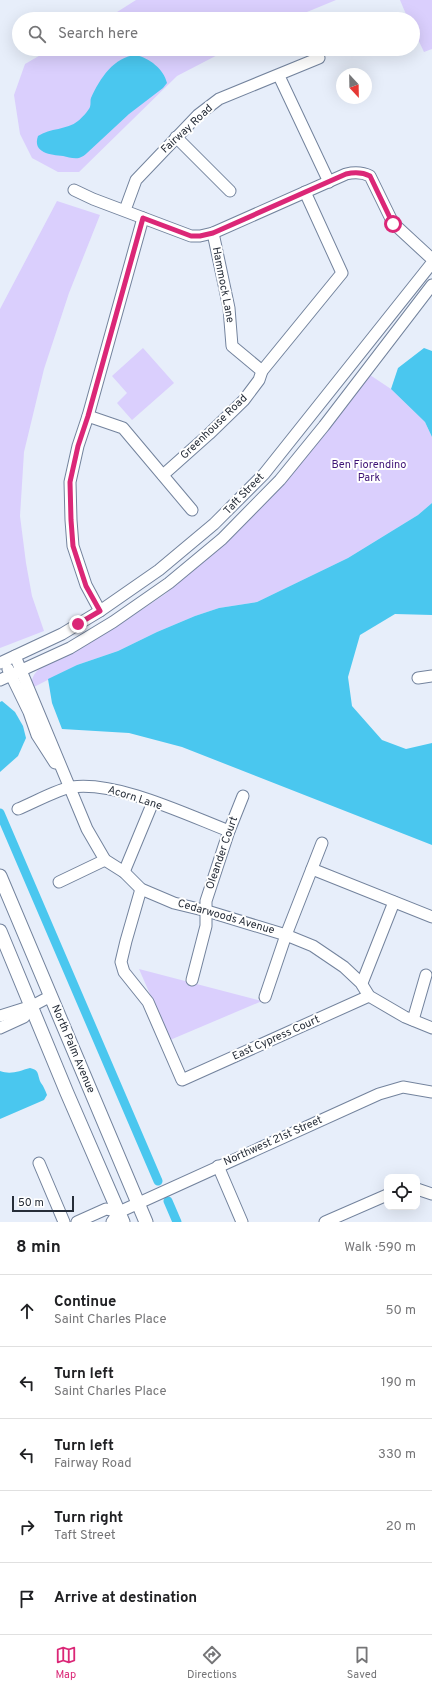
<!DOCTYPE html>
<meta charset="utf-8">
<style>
body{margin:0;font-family:Overpass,sans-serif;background:#f6f6f6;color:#202124}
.controls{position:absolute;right:12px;bottom:12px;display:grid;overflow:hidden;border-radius:8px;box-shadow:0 4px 16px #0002}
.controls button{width:36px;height:36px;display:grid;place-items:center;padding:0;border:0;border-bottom:1px solid #e0e0e0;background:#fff;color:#202124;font:20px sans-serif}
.compass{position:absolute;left:336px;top:68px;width:36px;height:36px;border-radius:50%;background:#fff;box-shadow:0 4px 16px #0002;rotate:158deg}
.scale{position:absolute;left:12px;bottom:10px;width:62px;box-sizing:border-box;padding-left:4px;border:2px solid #262d38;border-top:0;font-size:11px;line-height:14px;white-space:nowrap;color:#262d38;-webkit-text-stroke:3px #fff;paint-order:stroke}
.stop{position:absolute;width:12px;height:12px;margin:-9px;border:3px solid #db2777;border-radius:50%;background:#fff}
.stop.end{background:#db2777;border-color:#fff;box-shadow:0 1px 4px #0008}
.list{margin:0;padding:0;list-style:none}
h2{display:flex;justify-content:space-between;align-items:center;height:52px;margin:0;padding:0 16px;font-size:17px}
h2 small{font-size:13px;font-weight:400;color:#757577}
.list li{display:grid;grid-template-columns:26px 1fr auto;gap:12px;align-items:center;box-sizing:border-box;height:72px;padding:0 16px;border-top:1px solid #e0e0e0}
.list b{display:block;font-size:15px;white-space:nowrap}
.list p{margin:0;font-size:13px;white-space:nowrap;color:#757577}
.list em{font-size:13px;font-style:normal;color:#757577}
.icon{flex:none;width:22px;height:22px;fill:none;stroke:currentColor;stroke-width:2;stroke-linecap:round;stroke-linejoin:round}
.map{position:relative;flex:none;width:432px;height:1222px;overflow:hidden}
.search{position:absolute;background:#fff;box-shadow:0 4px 16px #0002;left:12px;right:12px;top:12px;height:44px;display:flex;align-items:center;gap:10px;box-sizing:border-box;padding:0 14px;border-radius:22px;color:#757577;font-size:15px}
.sheet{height:412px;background:#fff}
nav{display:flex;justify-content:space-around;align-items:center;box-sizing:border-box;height:56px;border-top:1px solid #e0e0e0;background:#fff;font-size:11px;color:#757577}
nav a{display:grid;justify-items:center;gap:2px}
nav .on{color:#db2777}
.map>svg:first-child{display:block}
</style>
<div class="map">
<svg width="432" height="1222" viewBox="0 0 432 1222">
<rect width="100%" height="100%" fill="#e7eefa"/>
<g fill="#dacffd">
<polygon points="136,0 336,0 290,19 106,19"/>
<polygon points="400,0 432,0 432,49 424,52 413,29 413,19 408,19"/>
<polygon points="51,49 229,49 177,76 79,172 58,172 32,158 20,134 14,95 25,64"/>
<polygon points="57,201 100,215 69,293 44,369 24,452 20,516 26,563 32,596 44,631 0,648 0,309"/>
<polygon points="143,348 174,383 132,420 117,403 127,393 112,376"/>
<path d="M370 375 391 389 425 422 432 437V503L418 515 348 558 257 602 219 608 195 616 157 632 118 651 77 665 32 688C31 679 33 675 39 669L116 627 165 594 198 566Z"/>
<polygon points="139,969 262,1001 170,1040"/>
</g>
<g fill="#4ac7ef">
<polygon points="54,12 56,19 32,19 31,17"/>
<path d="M136 55C149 58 164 69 167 83L163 88 129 114 87 153C85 155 82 157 79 158 73 159 68 157 63 156 51 155 32 153 38 136 50 128 67 130 78 121 82 118 88 111 90 107 91 104 90 100 91 98 100 78 114 57 136 55Z"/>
<polygon points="424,348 432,351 432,437 425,422 391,389 398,368"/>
<polygon points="432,503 432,615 395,614 360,635 348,677 352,706 382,740 406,749 432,743 432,845 182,747 129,733 62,729 52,703 48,679 77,665 118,651 157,632 195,616 219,608 257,602 348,558 418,515"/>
<polygon points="2,701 15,712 23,726 26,738 18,756 0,772 0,702"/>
<path d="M30 1068C40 1070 37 1075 41 1083 44 1087 45 1090 47 1095L44 1100 0 1119V1071C11 1075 19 1071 30 1068Z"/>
</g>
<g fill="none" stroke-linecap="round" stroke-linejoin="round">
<g stroke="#4ac7ef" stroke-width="9">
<polyline points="0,813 158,1181"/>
<polyline points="168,1201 177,1222"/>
</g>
<g stroke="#73839d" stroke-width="13">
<g id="minor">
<polyline points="279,76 329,182"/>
<polyline points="176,137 230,191"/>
<path d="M74 190 93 199 191 236H200L213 233 346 174C355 172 362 172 370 176L393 223 432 259"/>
<polyline points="125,210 136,180 198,115 219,99 319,58"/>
<polyline points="213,233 229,308 232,346 262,371"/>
<polyline points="88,416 123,428 192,510"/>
<polyline points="163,475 209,434 244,400 259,380 262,371 342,273 305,192"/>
<polyline points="100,611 86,585 73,546 71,520 70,482 78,446 88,416 143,218"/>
<polyline points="15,656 87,829 105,860 124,872 141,889 174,903 207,911 286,935 313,946 344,967 361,983 369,996 405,1017 432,1028"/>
<polyline points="0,663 62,634 100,611 159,570 214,524 264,474 432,263"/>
<polyline points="8,669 29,712 37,735 55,763"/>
<polyline points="418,678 432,676"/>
<polyline points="0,680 70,648 113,622 169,583 222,539 280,480 324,426 432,285"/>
<path d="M18 809C31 804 60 788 72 787 117 781 185 814 229 831"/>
<polyline points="312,869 432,917"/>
<polyline points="124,872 153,802"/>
<polyline points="59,882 105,860"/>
<polyline points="141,889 126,941 121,962 124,972 148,1002 182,1080 369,996"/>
<polyline points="192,980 206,926 206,901 229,831 243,796"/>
<polyline points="362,983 394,902"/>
<polyline points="265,997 286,935 322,843"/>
<polyline points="0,1016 32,1006 51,996"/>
<polyline points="413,1020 426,975"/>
<polyline points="0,1028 24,1017 32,1006"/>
<polyline points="39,1163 64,1222"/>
<polyline points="218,1166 242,1222"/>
<polyline points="417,1189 432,1194"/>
<polyline points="77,1222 106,1209 119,1212"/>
<polyline points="112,1222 119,1212 379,1094 403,1087 432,1092"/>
<polyline points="325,1222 387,1195"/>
</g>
</g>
<g stroke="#73839d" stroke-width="15">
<g id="major">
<polyline points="0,876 146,1222"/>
<polyline points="0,931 67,1093 123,1222"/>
</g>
</g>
<use href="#minor" stroke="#fff" stroke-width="11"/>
<use href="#major" stroke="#fff" stroke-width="13"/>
</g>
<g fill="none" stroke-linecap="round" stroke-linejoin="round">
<path stroke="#db2777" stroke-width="5" d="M78 624 100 611 86 586 73 546 71 520 70 482 78 446 88 416 143 218 191 236H200L213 233 346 174C355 172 362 172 370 176L393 224"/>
</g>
<g text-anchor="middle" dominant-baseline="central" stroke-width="4" stroke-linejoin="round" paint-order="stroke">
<g font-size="11" fill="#262d38" stroke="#fff">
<text transform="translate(187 129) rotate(-43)">Fairway Road</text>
<text transform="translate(223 285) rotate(79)">Hammock Lane</text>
<text transform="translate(214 427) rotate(-44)">Greenhouse Road</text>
<text transform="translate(244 494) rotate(-46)">Taft Street</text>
<text transform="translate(135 798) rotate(18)">Acorn Lane</text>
<text transform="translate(222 853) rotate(-71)">Oleander Court</text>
<text transform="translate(226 917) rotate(16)">Cedarwoods Avenue</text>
<text transform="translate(276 1038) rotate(-24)">East Cypress Court</text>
<text transform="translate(73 1049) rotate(67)">North Palm Avenue</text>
<text transform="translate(273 1141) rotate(-24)">Northwest 21st Street</text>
</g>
<g font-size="11" fill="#3f1476" stroke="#fff">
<text x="369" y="465">Ben Fiorendino<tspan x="369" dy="13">Park</tspan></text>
</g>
</g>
</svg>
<div class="controls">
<button><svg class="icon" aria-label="locate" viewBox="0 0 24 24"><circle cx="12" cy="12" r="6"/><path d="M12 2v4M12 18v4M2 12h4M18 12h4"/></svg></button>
</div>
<svg class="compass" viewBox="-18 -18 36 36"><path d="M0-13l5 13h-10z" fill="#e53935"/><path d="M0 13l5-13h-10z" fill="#757577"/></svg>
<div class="scale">50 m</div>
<div class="stop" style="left:393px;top:224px"></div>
<div class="stop end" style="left:78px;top:624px"></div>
<div class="search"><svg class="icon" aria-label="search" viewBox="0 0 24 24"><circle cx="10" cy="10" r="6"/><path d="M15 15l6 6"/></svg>Search here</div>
</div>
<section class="sheet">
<h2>8 min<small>Walk · 590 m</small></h2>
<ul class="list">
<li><svg class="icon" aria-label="ahead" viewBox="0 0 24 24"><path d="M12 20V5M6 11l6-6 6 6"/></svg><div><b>Continue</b><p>Saint Charles Place</p></div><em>50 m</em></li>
<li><svg class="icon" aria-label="left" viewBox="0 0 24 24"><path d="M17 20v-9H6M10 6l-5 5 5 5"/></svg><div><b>Turn left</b><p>Saint Charles Place</p></div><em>190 m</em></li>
<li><svg class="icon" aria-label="left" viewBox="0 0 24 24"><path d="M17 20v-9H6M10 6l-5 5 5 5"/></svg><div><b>Turn left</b><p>Fairway Road</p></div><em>330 m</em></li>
<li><svg class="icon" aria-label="right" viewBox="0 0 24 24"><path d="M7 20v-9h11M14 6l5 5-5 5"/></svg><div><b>Turn right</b><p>Taft Street</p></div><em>20 m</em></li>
<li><svg class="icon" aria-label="arrive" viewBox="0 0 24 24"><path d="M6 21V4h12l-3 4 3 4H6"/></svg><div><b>Arrive at destination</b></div></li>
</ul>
</section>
<nav>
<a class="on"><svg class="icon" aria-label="map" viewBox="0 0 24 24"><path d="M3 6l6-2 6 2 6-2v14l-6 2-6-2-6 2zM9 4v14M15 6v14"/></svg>Map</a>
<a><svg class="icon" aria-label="directions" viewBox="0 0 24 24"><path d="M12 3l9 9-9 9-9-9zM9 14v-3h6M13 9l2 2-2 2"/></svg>Directions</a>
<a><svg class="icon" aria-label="saved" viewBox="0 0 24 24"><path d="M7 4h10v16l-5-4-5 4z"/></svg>Saved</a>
</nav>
